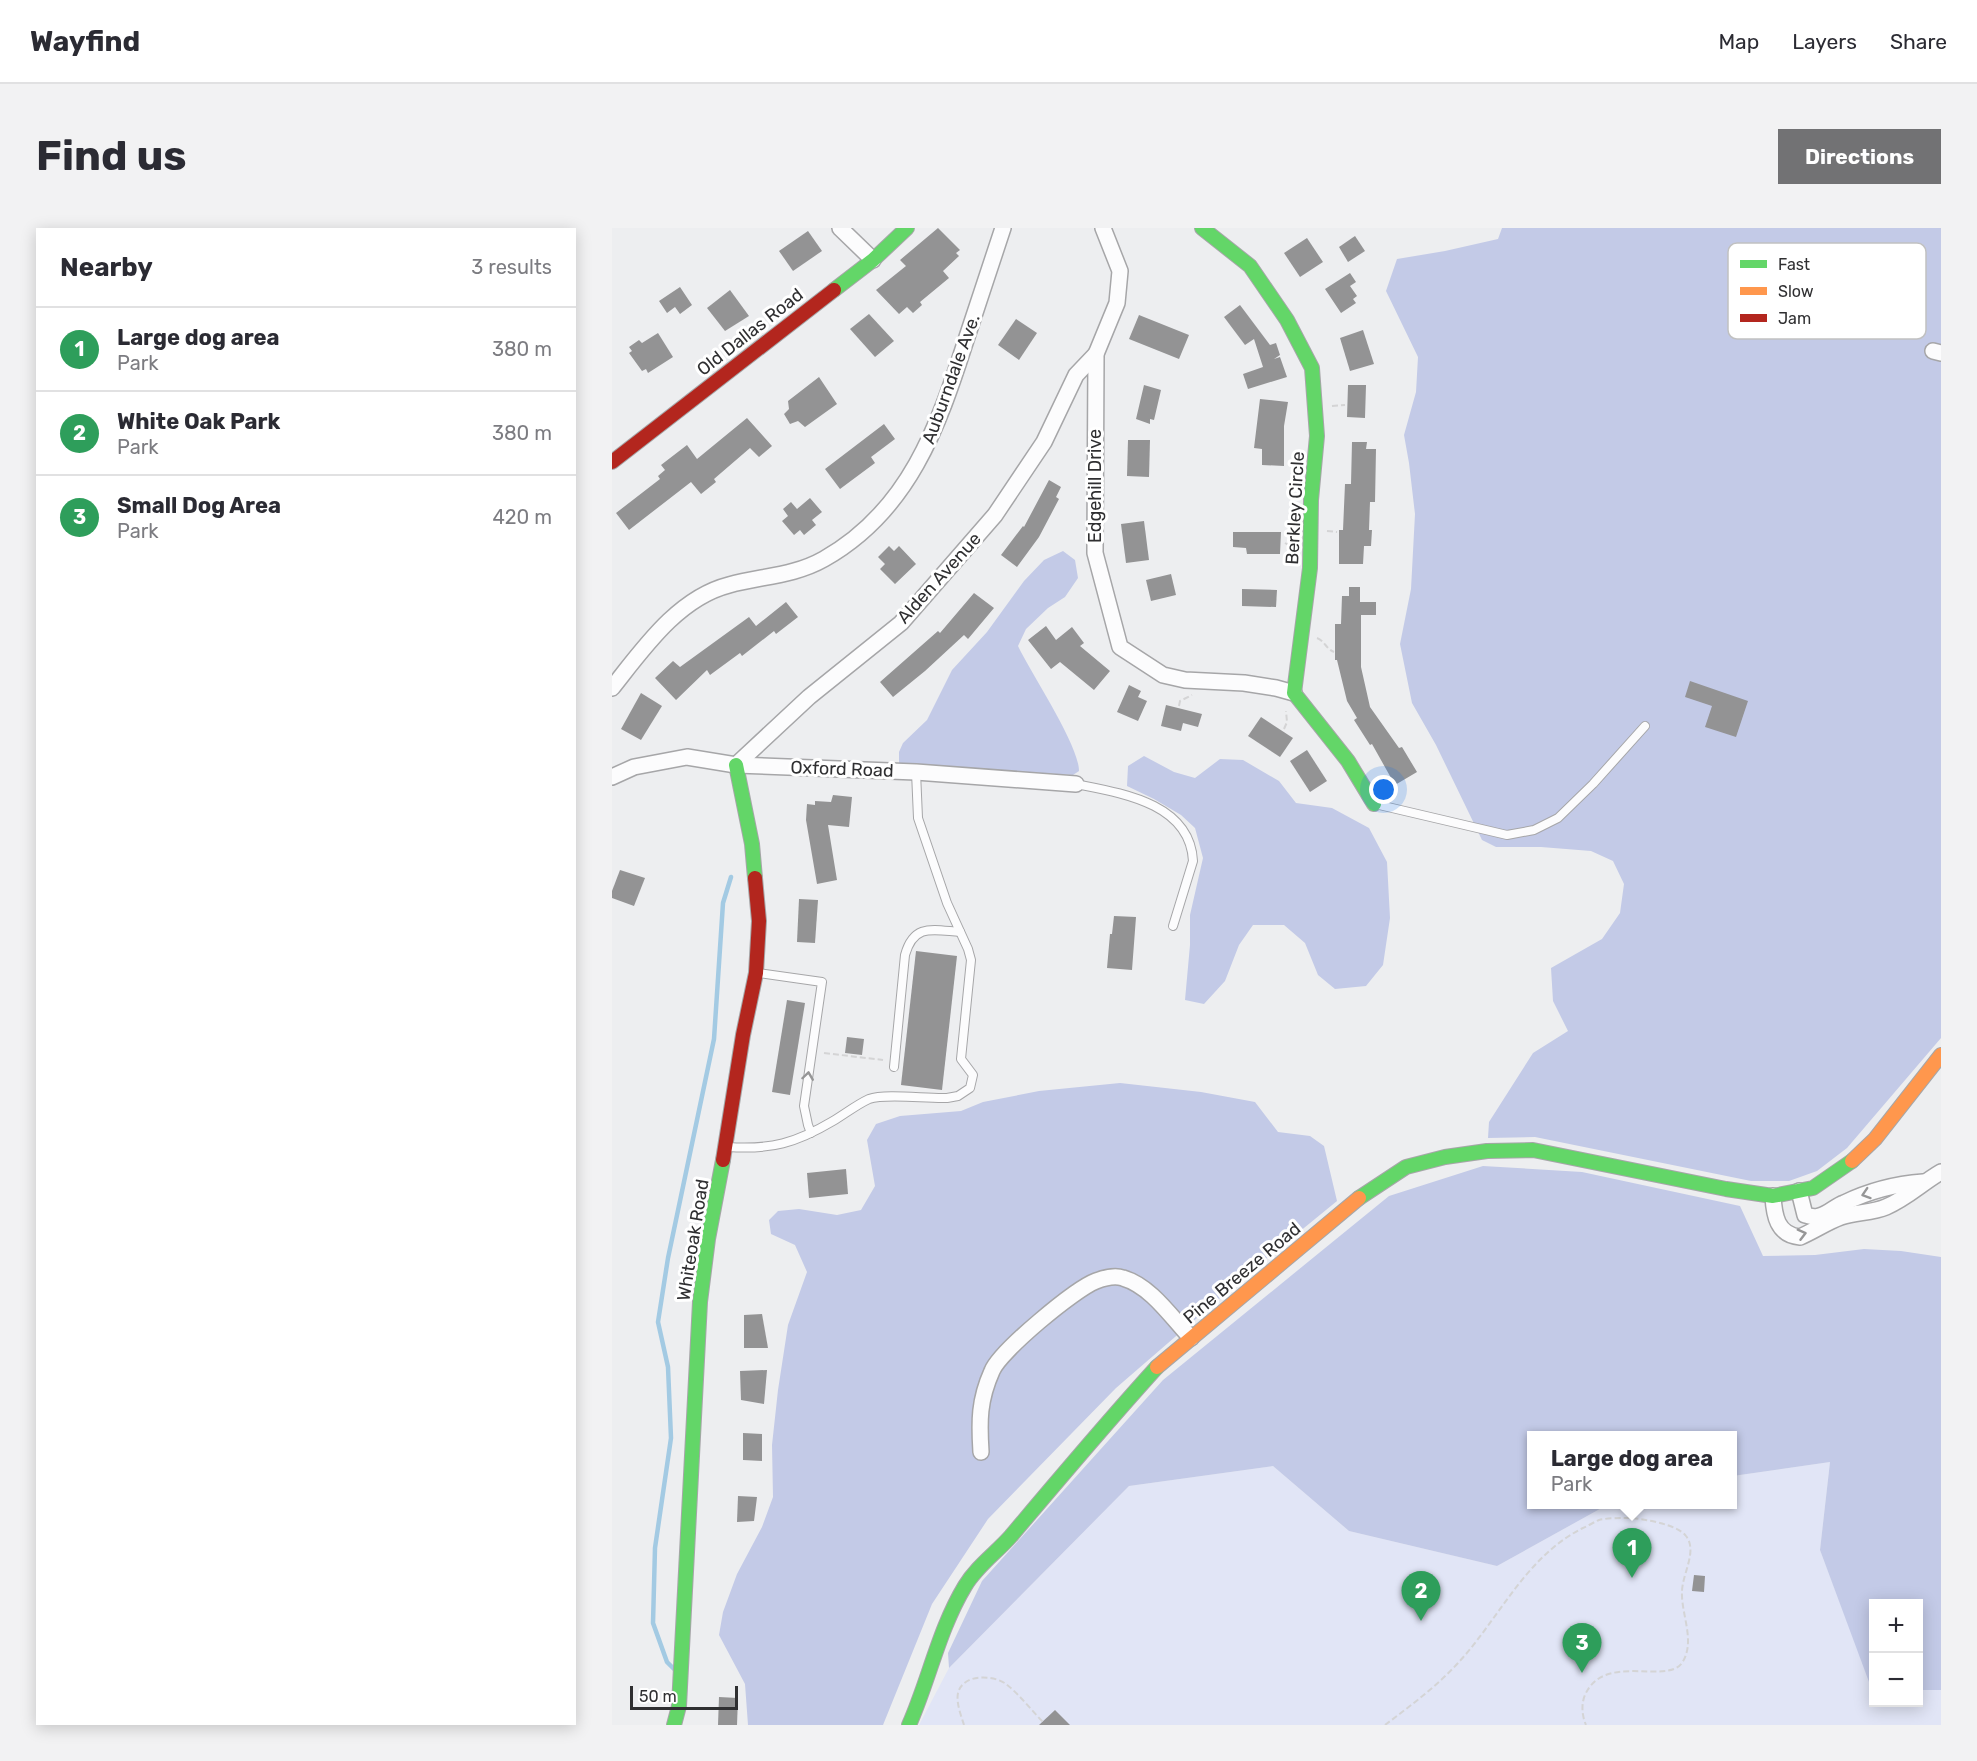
<!DOCTYPE html>
<meta charset="utf-8">
<style>
body{margin:0;font-family:Rubik,sans-serif;background:#f2f2f3;color:#2b2b33}
.controls{position:absolute;right:18px;bottom:18px;display:grid;overflow:hidden;border-radius:0px;box-shadow:0 3px 15px #0003}
.controls button{width:54px;height:54px;display:grid;place-items:center;padding:0;border:0;border-bottom:2px solid #e1e1e2;background:#fff;color:#2b2b33;font:30px sans-serif}
.scale{position:absolute;left:18px;bottom:15px;width:108px;box-sizing:border-box;padding-left:6px;border:3px solid #2f2f31;border-top:0;font-size:16px;line-height:21px;white-space:nowrap;color:#2f2f31;-webkit-text-stroke:4px #fff;paint-order:stroke}
.you{position:absolute;left:772px;top:562px;width:21px;height:21px;margin:-15px;border:4px solid #fff;border-radius:50%;background:#1a73e8;box-shadow:0 0 0 9px #1a73e833}
.badge{display:grid;place-items:center;width:39px;height:39px;border-radius:50%;background:#727274;color:#fff;font-size:20px;font-weight:700}
.pin{position:absolute;translate:-50% -50px;filter:drop-shadow(0 2px 3px #0008)}
.pin::after{content:'';position:absolute;top:32px;width:21px;height:18px;background:inherit;clip-path:polygon(0 0,100% 0,50% 100%)}
.popup{position:absolute;left:915px;top:1203px;width:210px;height:78px;box-sizing:border-box;display:grid;place-content:center;border-radius:0px;background:#fff;filter:drop-shadow(0 2px 4px #0005);font-size:20px;white-space:nowrap;color:#7c7c81}
.popup b{font-size:22px;color:#2b2b33}
.popup::after{content:'';position:absolute;left:50%;top:100%;margin-left:-12px;border:12px solid transparent;border-top-color:#fff}
.list{margin:0;padding:0;list-style:none}
h2{display:flex;justify-content:space-between;align-items:center;height:78px;margin:0;padding:0 24px;font-size:26px}
h2 small{font-size:20px;font-weight:400;color:#7c7c81}
.list li{display:grid;grid-template-columns:39px 1fr auto;gap:18px;align-items:center;box-sizing:border-box;height:84px;padding:0 24px;border-top:2px solid #e1e1e2}
.list b{display:block;font-size:22px;white-space:nowrap}
.list p{margin:0;font-size:20px;white-space:nowrap;color:#7c7c81}
.list em{font-size:20px;font-style:normal;color:#7c7c81}
.map{position:relative;flex:none;width:1329px;height:1497px;overflow:hidden;border-radius:0px}
header{display:flex;align-items:center;gap:36px;box-sizing:border-box;height:84px;padding:0 30px;background:#fff;border-bottom:2px solid #e1e1e2}
header strong{font-size:28px}
nav{display:flex;gap:33px;margin-inline-start:auto;font-size:21px}
.intro{display:flex;align-items:center;justify-content:space-between;box-sizing:border-box;height:144px;padding:0 36px}
h1{margin:0;font-size:42px}
.button{padding:15px 27px;border-radius:0px;background:#727274;color:#fff;font-size:21px;font-weight:700}
main{display:flex;gap:36px;padding:0 36px}
aside{flex:1;background:#fff;border-radius:0px;box-shadow:0 3px 15px #0003}
.map>svg:first-child{display:block}
</style>
<header>
<strong>Wayfind</strong>
<nav><a>Map</a><a>Layers</a><a>Share</a></nav>
</header>
<div class="intro"><h1>Find us</h1><a class="button">Directions</a></div>
<main>
<aside>
<h2>Nearby<small>3 results</small></h2>
<ul class="list">
<li><span class="badge" style="background:#2e9e5b">1</span><div><b>Large dog area</b><p>Park</p></div><em>380 m</em></li>
<li><span class="badge" style="background:#2e9e5b">2</span><div><b>White Oak Park</b><p>Park</p></div><em>380 m</em></li>
<li><span class="badge" style="background:#2e9e5b">3</span><div><b>Small Dog Area</b><p>Park</p></div><em>420 m</em></li>
</ul>
</aside>
<div class="map">
<svg width="1329" height="1497" viewBox="0 0 1329 1497">
<rect width="100%" height="100%" fill="#edeef0"/>
<polygon fill="#e1e5f6" points="1218,1234 1208,1322 1261,1462 1262,1474 1306,1474 1307,1462 1329,1462 1329,1497 307,1497 337,1440 517,1258 661,1238 737,1303 885,1338 995,1277 1120,1276 1121,1248"/>
<g fill="#c3cae7">
<polygon points="890,0 1329,0 1329,810 1235,920 1205,943 1177,953 1139,953 923,909 876,910 877,894 921,825 956,803 941,773 939,740 990,711 1008,685 1012,656 1001,633 979,623 929,619 884,619 870,612 824,517 800,475 788,416 799,361 803,286 797,235 792,207 804,164 806,129 774,63 785,31 833,23 886,11"/>
<path d="M451 323 463 332 466 350 453 369 436 380 414 401 406 418C420 447 467 517 467 543L461 547 287 536V524L291 515 315 492 340 442 375 404 412 353 432 332Z"/>
<polygon points="532,528 562,544 583,550 608,531 631,532 667,553 684,575 720,580 757,600 775,634 778,690 771,737 754,758 723,761 706,747 693,715 672,697 641,697 627,717 613,753 592,776 573,772 578,717 578,687 591,630 583,600 569,587 542,571 515,558 516,538"/>
<polygon points="508,855 589,864 643,874 666,904 698,908 712,918 725,973 637,1045 504,1160 376,1291 320,1376 271,1497 136,1497 133,1456 107,1407 111,1384 125,1346 150,1299 161,1269 160,1217 166,1162 176,1097 195,1044 183,1017 159,1006 157,992 166,983 187,981 225,987 249,982 263,958 255,912 264,896 288,888 349,883 371,874 427,863"/>
<polygon points="871,938 970,944 1128,978 1151,1028 1203,1027 1252,1021 1289,1023 1329,1029 1329,1462 1307,1462 1306,1376 1262,1376 1262,1462 1260,1462 1208,1322 1218,1234 1121,1248 1120,1208 920,1208 920,1276 995,1277 885,1338 737,1303 661,1238 517,1258 337,1440 336,1425 370,1353 551,1152 777,968"/>
</g>
<g fill="none" stroke-linecap="round" stroke-linejoin="round">
<polyline stroke="#a3cae3" stroke-width="4.5" points="62,1441 55,1434 41,1395 43,1320 59,1210 56,1139 46,1094 56,1030 102,811 111,675 119,649"/>
</g>
<g fill="#939394">
<polygon points="326,0 348,22 344,25 347,28 331,43 337,50 308,74 310,77 301,85 295,79 287,86 264,62 294,38 288,32"/>
<polygon points="196,3 210,23 181,43 167,23"/>
<polygon points="743,8 753,23 736,34 727,19"/>
<polygon points="695,10 711,34 688,49 672,25"/>
<polygon points="738,45 744,54 738,58 745,68 741,71 744,75 729,85 713,61"/>
<polygon points="68,59 80,77 68,86 63,79 55,85 47,73"/>
<polygon points="118,62 137,88 113,103 95,80"/>
<polygon points="628,77 658,117 664,115 668,127 662,131 668,129 675,149 636,161 631,146 651,139 642,111 633,117 612,89"/>
<polygon points="257,86 282,113 263,129 238,101"/>
<polygon points="527,87 577,107 567,131 517,111"/>
<polygon points="404,91 425,105 407,132 386,117"/>
<polygon points="751,102 762,136 738,143 728,110"/>
<polygon points="46,105 61,129 36,145 34,141 30,143 17,125 20,123 17,119 27,112 30,115"/>
<polygon points="207,149 225,176 193,199 186,193 178,196 172,186 177,181 176,173"/>
<polygon points="532,157 549,162 542,192 538,191 538,196 524,191"/>
<polygon points="736,157 754,157 753,190 735,189"/>
<polygon points="648,171 676,174 672,198 672,238 650,237 650,221 642,220"/>
<polygon points="135,190 160,218 147,229 138,220 102,251 104,254 89,266 79,254 17,302 4,285 48,251 46,248 53,242 49,237 75,217 85,231"/>
<polygon points="272,196 283,211 259,229 263,235 228,261 213,241"/>
<polygon points="516,212 538,212 537,249 515,248"/>
<polygon points="740,214 755,214 754,221 764,221 763,274 758,274 757,302 760,302 759,318 752,318 751,336 727,336 727,302 731,302 733,256 739,256"/>
<polygon points="437,252 449,259 444,269 447,271 427,309 405,339 389,327 411,298 412,299"/>
<polygon points="198,270 210,284 200,292 204,297 192,307 188,302 182,307 170,293 176,288 171,281 179,274 185,281"/>
<polygon points="532,293 537,332 514,335 509,296"/>
<polygon points="621,304 669,304 668,326 635,326 634,320 621,319"/>
<polygon points="277,318 282,323 287,318 304,336 283,356 268,341 273,336 266,329"/>
<polygon points="559,346 564,367 539,373 534,352"/>
<polygon points="737,359 748,359 748,374 764,374 764,387 749,387 749,439 758,479 787,520 790,519 805,544 783,557 760,516 758,517 742,492 745,490 735,473 725,432 723,432 723,396 729,396 730,368 737,368"/>
<polygon points="630,361 665,362 664,379 630,378"/>
<polygon points="362,365 382,380 356,411 352,407 313,443 281,469 268,454 326,403 328,405"/>
<polygon points="174,374 186,389 164,406 162,403 130,428 128,425 98,447 95,442 64,472 43,450 61,433 68,439 137,389 144,398"/>
<polygon points="434,398 444,412 460,399 472,415 468,418 498,443 482,462 448,434 439,441 416,412"/>
<polygon points="1078,453 1136,473 1124,509 1093,499 1100,478 1073,469"/>
<polygon points="517,457 529,463 526,469 535,473 526,493 505,484"/>
<polygon points="29,465 50,478 29,512 9,501"/>
<polygon points="554,477 590,486 586,499 571,495 569,503 549,498"/>
<polygon points="649,489 681,510 668,529 636,508"/>
<polygon points="695,522 715,553 698,564 678,533"/>
<polygon points="221,567 240,569 237,599 216,597 225,652 205,656 194,592 195,576 203,577 203,573 219,574"/>
<polygon points="8,642 33,650 22,678 0,670 0,663"/>
<polygon points="187,671 206,672 203,715 185,714"/>
<polygon points="502,688 524,689 520,742 495,740 498,706 500,706"/>
<polygon points="304,723 345,728 330,862 289,857"/>
<polygon points="175,772 193,775 178,867 160,864"/>
<polygon points="235,809 252,811 250,827 233,825"/>
<polygon points="234,941 236,966 197,970 195,945"/>
<polygon points="150,1086 156,1120 132,1120 132,1087"/>
<polygon points="155,1142 152,1176 129,1172 128,1143"/>
<polygon points="131,1205 150,1206 150,1233 131,1232"/>
<polygon points="126,1268 145,1269 142,1293 125,1294"/>
<polygon points="1082,1347 1093,1348 1092,1364 1080,1363"/>
<polygon points="107,1469 126,1470 125,1497 106,1497"/>
<polygon points="443,1482 458,1497 427,1497"/>
</g>
<g fill="none" stroke-linecap="round" stroke-linejoin="round">
<g stroke="#a6a6a8" stroke-width="10">
<g id="lane">
<path d="M464 556C509 565 578 575 581 633L561 698"/>
<polyline points="763,576 895,607 922,602 946,590 981,556 1033,498"/>
<polyline points="147,745 210,754 192,878 196,897 199,905"/>
<path d="M282 839 293 727C302 695 321 702 348 704"/>
<path d="M116 919C159 922 184 915 221 893 233 886 244 877 257 871 274 865 315 871 335 870L346 868 358 860 361 847 349 831 359 732 356 721 335 675 306 590 304 544"/>
</g>
</g>
<g stroke="#a6a6a8" stroke-width="18">
<g id="street">
<polyline points="228,0 261,32"/>
<polyline points="491,0 508,43 505,75 484,126 483,325 508,419 551,447 573,452 632,455 664,460 682,465"/>
<polyline points="1321,123 1329,125"/>
<path d="M0 460C31 421 66 370 117 357 150 348 182 348 212 331 297 283 326 199 354 112 366 75 379 37 391 0"/>
<polyline points="124,537 197,469 289,395 383,287 432,214 464,147 484,126"/>
<polyline points="0,549 22,539 75,529 124,537 304,544 464,556"/>
<path d="M1187 963 1193 987C1198 988 1202 990 1207 988 1217 986 1223 978 1232 975 1257 963 1284 956 1311 954"/>
<path d="M1161 968C1162 987 1165 1007 1188 1009 1202 1003 1215 994 1229 989 1244 984 1260 985 1274 979 1295 970 1310 955 1329 944"/>
<path d="M369 1224C367 1193 367 1172 380 1143 388 1123 463 1061 484 1053 492 1050 502 1047 511 1050 539 1058 560 1090 579 1110"/>
</g>
</g>
<g stroke="#a6a6a8" stroke-width="16">
<g id="fast">
<polyline points="590,0 638,38 675,92 700,140 705,208 699,272 698,340 682,465 736,533 762,576"/>
<polyline points="222,62 261,32 295,0"/>
<polyline points="124,537 140,616 143,650"/>
<polyline points="747,970 794,939 833,929 875,923 921,922 1114,961 1161,968 1201,960 1240,933"/>
<polyline points="62,1497 67,1478 88,1074 96,1011 111,932"/>
<path d="M297 1497C317 1452 327 1401 353 1358 365 1338 384 1325 399 1308 447 1251 495 1194 545 1139"/>
</g>
</g>
<g stroke="#a6a6a8" stroke-width="16">
<g id="slow">
<polyline points="1240,933 1263,911 1329,827"/>
<polyline points="545,1139 747,970"/>
</g>
</g>
<g stroke="#a6a6a8" stroke-width="16">
<g id="jam">
<polyline points="0,234 222,62"/>
<polyline points="111,932 131,807 144,745 147,693 143,650"/>
</g>
</g>
<g stroke="#d4d4d5" stroke-width="2" stroke-dasharray="6 3" stroke-linecap="butt">
<polyline points="720,178 733,177"/>
<polyline points="715,303 725,304"/>
<polyline points="673,315 680,319"/>
<path d="M705 410C713 413 714 421 722 424"/>
<polyline points="567,478 568,473 580,467"/>
<polyline points="672,501 675,494 674,483"/>
<polyline points="212,825 271,832"/>
<path d="M352 1497C349 1487 344 1475 346 1465 351 1445 382 1447 394 1456 408 1467 419 1482 431 1494"/>
<path d="M773 1497C798 1478 824 1459 846 1435 887 1391 914 1328 971 1300 976 1298 982 1294 987 1292 995 1290 1006 1290 1014 1290 1029 1290 1065 1296 1074 1308 1086 1323 1070 1346 1070 1364 1069 1386 1084 1414 1070 1435 1054 1457 992 1424 973 1467 969 1476 970 1488 974 1497"/>
</g>
<use href="#lane" stroke="#fcfcfd" stroke-width="8"/>
<use href="#street" stroke="#fcfcfd" stroke-width="15"/>
<use href="#fast" stroke="#63d668" stroke-width="14"/>
<use href="#slow" stroke="#ff974d" stroke-width="14"/>
<use href="#jam" stroke="#b3261e" stroke-width="14"/>
</g>
<defs><path id="oneway-chevron" d="M-2-3.5L2.5 0L-2 3.5" fill="none" stroke-width="1.6" stroke-linecap="round" stroke-linejoin="round" transform="scale(1.5)"/></defs>
<g stroke="#969697">
<use href="#oneway-chevron" transform="translate(196 848) rotate(-82)"/>
<use href="#oneway-chevron" transform="translate(1254 966) rotate(162)"/>
<use href="#oneway-chevron" transform="translate(1190 1006) rotate(-15)"/>
</g>
<g text-anchor="middle" dominant-baseline="central" stroke-width="6" stroke-linejoin="round" paint-order="stroke">
<g font-size="18" fill="#2f2f31" stroke="#fff">
<text transform="translate(138 104) rotate(-38)">Old Dallas Road</text>
<text transform="translate(339 151) rotate(-70)">Auburndale Ave.</text>
<text transform="translate(483 258) rotate(-90)">Edgehill Drive</text>
<text transform="translate(683 280) rotate(-87)">Berkley Circle</text>
<text transform="translate(327 350) rotate(-48)">Alden Avenue</text>
<text transform="translate(230 541) rotate(2)">Oxford Road</text>
<text transform="translate(81 1012) rotate(-81)">Whiteoak Road</text>
<text transform="translate(630 1045) rotate(-40)">Pine Breeze Road</text>
</g>
</g>
<rect x="1116" y="15" width="198" height="96" rx="9" fill="#fff" stroke="#c1c1c1" stroke-width="1.5"/>
<rect x="1128" y="32" width="27" height="8" fill="#63d668"/>
<rect x="1128" y="59" width="27" height="8" fill="#ff974d"/>
<rect x="1128" y="86" width="27" height="8" fill="#b3261e"/>
<g font-size="16" fill="#2f2f31">
<text x="1166" y="42">Fast</text>
<text x="1166" y="69">Slow</text>
<text x="1166" y="96">Jam</text>
</g>
</svg>
<div class="controls">
<button>+</button>
<button>−</button>
</div>
<div class="scale">50 m</div>
<div class="you"></div>
<div class="pin badge" style="left:1020px;top:1350px;background:#2e9e5b">1</div>
<div class="popup"><b>Large dog area</b>Park</div>
<div class="pin badge" style="left:809px;top:1393px;background:#2e9e5b">2</div>
<div class="pin badge" style="left:970px;top:1445px;background:#2e9e5b">3</div>
</div>
</main>
